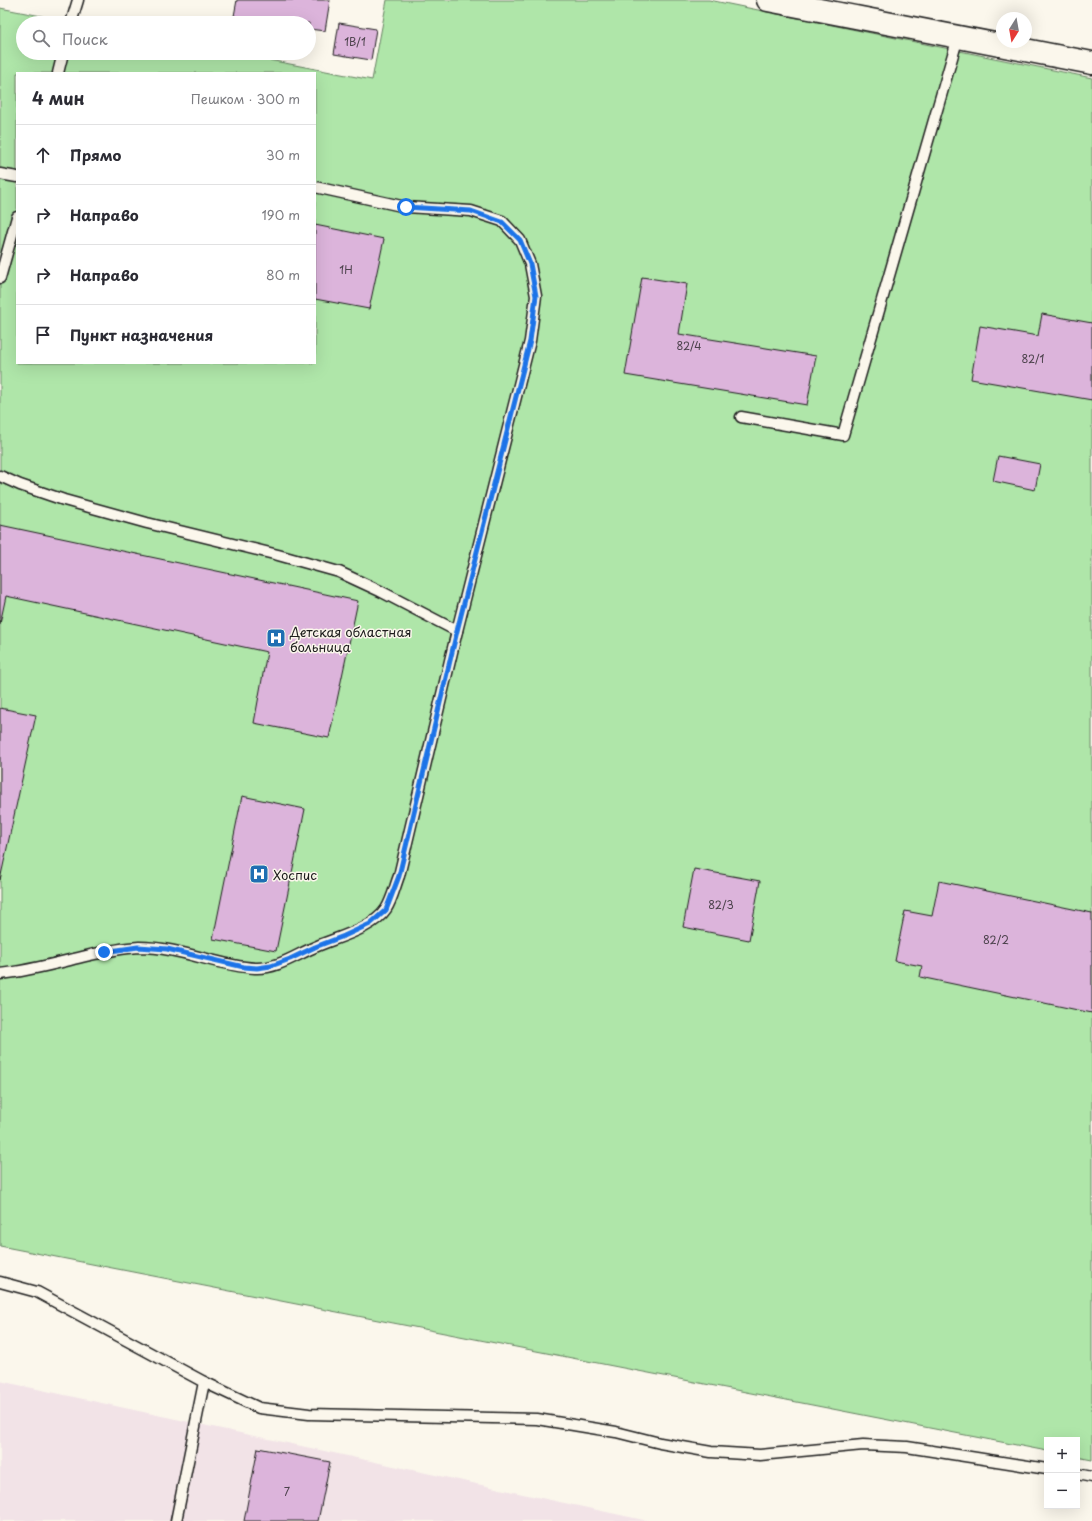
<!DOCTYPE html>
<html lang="ru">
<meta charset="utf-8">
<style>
body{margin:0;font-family:"Playpen Sans",sans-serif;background:#f7f7f7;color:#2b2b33}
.controls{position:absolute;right:12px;bottom:12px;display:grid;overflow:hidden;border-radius:0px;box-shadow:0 4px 16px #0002}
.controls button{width:36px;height:36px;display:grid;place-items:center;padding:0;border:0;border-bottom:1px solid #e1e1e2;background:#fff;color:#2b2b33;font:20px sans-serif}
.compass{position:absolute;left:996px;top:12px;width:36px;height:36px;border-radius:50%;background:#fff;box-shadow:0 4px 16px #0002;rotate:191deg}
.stop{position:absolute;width:12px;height:12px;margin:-9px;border:3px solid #1a73e8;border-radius:50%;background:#fff}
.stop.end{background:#1a73e8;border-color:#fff;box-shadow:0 1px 4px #0008}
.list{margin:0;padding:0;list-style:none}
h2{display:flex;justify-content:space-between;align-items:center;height:52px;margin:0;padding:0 16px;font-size:17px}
h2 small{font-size:13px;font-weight:400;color:#7c7c81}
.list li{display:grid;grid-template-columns:26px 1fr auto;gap:12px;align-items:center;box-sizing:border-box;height:60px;padding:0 16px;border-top:1px solid #e1e1e2}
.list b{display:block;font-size:15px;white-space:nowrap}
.list em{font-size:13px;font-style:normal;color:#7c7c81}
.icon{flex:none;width:22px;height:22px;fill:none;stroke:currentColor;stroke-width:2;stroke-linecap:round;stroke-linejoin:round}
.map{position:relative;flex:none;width:1092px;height:1521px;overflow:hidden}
.search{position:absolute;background:#fff;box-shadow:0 4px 16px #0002;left:16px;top:16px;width:300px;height:44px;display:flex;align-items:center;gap:10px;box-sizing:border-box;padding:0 14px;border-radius:22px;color:#7c7c81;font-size:15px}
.panel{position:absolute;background:#fff;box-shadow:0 4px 16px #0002;left:16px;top:72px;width:300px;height:292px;border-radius:0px}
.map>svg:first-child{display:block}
</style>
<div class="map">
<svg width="1092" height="1521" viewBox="0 0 1092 1521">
<rect width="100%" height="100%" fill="#fbf7ec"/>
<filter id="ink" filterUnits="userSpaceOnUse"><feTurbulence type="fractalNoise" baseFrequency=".025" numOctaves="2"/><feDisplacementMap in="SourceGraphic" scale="8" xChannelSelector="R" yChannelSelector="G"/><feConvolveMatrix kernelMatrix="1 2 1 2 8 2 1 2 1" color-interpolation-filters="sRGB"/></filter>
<g filter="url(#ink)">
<polygon fill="#f2e3e7" points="0,1381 648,1521 0,1521"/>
<path fill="#afe6a9" stroke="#668162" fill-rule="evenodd" d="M387 0H709L1092 78V1460L1077 1457V1440H1047V1451L0 1246V8L77 23H23V53H233L372 80ZM17 73H315V363H17Z"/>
<g fill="#dcb4db" stroke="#1c1c1c">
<polygon points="237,0 330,0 325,31 309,29 309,23 276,23 234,16"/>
<polygon points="339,23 376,29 371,60 334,54"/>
<polygon points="315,225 384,239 369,309 315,299"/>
<polygon points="642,277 687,284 679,334 816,356 807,405 625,375"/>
<polygon points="1042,314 1092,323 1092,400 971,379 980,326 1038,336"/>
<polygon points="998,456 1040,464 1035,490 993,481"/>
<polygon points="0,525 358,601 329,738 254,723 267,652 6,596 0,624"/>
<polygon points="0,708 36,715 0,880"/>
<polygon points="242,796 305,809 276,951 213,939"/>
<polygon points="694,869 760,881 749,940 683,927"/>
<polygon points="939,881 1092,913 1092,1013 920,977 922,966 895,961 905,911 932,916"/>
<polygon points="258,1448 330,1462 318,1521 244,1521"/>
</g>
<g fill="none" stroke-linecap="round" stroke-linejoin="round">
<g stroke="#1c1c1c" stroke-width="13">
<g id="service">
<polyline points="71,23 78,0"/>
<polyline points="58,73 63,53"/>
<polyline points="0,174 17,177"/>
<polyline points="0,278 17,217"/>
<polyline points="741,417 843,435 958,37"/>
<polyline points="0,476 20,485 64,500 147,523 278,555 339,572 380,591 457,631"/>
<path d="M0 974C29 971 57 963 86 956 103 952 122 948 139 947 181 947 216 966 255 968 277 969 296 955 315 947 335 938 373 929 386 909 392 900 395 886 399 876L457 631 530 341 536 296 530 264 520 240 502 221 471 211 406 207 315 187"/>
<polyline points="0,1282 37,1292 204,1382 176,1521"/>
<polyline points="204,1382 259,1408 309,1414 537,1419 616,1432 660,1443 711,1452 760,1455 863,1445 907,1447 1047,1469"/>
<polyline points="1077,1474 1092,1477"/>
</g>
</g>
<g stroke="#1c1c1c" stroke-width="25">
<polyline id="trunk" points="768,0 1092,63"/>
</g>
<use href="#service" stroke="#fbf7ec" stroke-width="10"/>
<use href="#trunk" stroke="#fbf7ec" stroke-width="22"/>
</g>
</g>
<g fill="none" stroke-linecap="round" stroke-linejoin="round" filter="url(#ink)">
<polyline stroke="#1a73e8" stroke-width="5" points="104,952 138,947 167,949 244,967 257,968 271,966 290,959 315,947 344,936 370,924 386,910 399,876 457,631 530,341 536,296 530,264 520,240 502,222 471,211 406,207"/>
</g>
<defs>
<g id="hospital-square" transform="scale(1)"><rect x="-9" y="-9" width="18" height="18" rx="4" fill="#1f6fb2" stroke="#fbf7ec"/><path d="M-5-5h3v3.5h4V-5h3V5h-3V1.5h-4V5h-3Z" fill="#fff"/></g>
</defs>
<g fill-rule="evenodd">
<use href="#hospital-square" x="276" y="638"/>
<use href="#hospital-square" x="259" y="874"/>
</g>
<g text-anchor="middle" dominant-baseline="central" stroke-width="3" stroke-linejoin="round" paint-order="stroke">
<g font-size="11" fill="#4c424c">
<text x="355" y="41">1В/1</text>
<text x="346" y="269">1Н</text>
<text x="689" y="345">82/4</text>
<text x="1033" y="358">82/1</text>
<text x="721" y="904">82/3</text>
<text x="996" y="939">82/2</text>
<text x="287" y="1491">7</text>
</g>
<g font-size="13" fill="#1c1c1c" stroke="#fbf7ec" text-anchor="start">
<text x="290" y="631">Детская областная<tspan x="290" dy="15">больница</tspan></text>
<text x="273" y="874">Хоспис</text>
</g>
</g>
</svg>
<div class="controls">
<button>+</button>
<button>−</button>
</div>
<svg class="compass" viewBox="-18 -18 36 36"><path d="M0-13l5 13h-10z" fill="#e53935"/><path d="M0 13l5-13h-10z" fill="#7c7c81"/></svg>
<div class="stop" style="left:406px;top:207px"></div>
<div class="stop end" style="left:104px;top:952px"></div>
<div class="search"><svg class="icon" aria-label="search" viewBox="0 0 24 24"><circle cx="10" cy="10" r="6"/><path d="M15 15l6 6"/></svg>Поиск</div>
<section class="panel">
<h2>4 мин<small>Пешком · 300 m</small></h2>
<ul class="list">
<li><svg class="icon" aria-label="ahead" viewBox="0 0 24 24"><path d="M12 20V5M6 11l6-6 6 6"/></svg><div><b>Прямо</b></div><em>30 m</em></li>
<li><svg class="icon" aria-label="right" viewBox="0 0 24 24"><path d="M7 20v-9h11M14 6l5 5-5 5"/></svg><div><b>Направо</b></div><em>190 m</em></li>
<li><svg class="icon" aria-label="right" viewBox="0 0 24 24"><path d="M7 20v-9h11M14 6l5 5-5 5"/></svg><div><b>Направо</b></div><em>80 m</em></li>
<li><svg class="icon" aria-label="arrive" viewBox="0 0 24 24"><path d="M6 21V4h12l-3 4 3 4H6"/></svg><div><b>Пункт назначения</b></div></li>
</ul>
</section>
</div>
